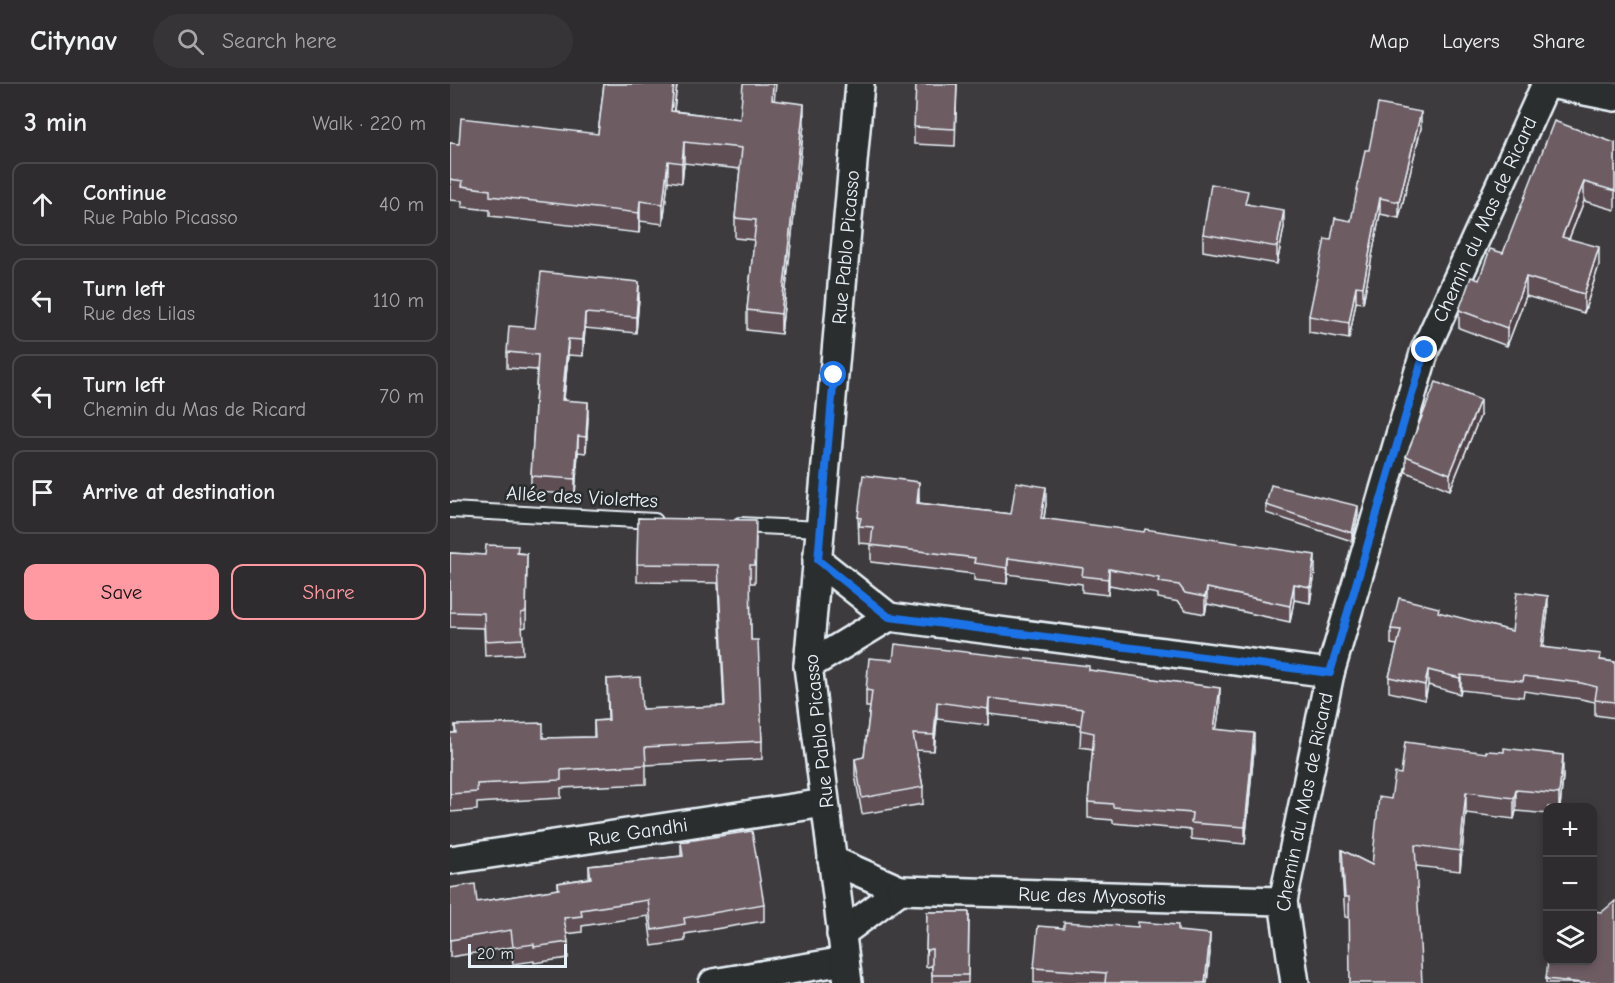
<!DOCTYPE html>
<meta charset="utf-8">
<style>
body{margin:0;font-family:"Comic Neue",sans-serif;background:#363436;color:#f1f3f6}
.controls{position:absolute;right:18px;bottom:18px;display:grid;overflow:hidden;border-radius:12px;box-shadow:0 3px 9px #0003}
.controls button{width:54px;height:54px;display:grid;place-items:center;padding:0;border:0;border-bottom:2px solid #49484a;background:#2e2c2e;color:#f1f3f6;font:30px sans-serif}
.scale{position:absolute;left:18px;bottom:15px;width:99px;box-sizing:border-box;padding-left:6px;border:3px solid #e8f1f8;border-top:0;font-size:16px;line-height:21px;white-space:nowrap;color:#e8f1f8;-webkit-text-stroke:4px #2a2d2e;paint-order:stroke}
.stop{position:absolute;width:18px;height:18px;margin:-14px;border:4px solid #1a73e8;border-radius:50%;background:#fff}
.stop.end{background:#1a73e8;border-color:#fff;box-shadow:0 2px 6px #0008}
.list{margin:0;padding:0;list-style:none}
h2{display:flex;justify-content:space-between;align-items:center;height:78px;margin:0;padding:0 24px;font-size:26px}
h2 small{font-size:20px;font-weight:400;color:#a7a7aa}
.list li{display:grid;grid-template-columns:39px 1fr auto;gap:18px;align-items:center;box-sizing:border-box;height:84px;margin:0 12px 12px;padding:0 12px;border:2px solid #49484a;border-radius:12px}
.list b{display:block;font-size:22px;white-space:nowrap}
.list p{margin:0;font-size:20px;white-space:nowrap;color:#a7a7aa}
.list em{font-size:20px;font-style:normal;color:#a7a7aa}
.actions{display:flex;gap:12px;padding:18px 24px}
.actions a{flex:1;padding:14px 0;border:2px solid #ff9aa2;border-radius:12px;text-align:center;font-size:21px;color:#ff9aa2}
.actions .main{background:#ff9aa2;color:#111}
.icon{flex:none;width:33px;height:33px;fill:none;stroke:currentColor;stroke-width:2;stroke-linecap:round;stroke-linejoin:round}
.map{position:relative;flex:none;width:1165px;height:899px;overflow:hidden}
header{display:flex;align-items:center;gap:36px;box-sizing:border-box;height:84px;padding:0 30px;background:#2e2c2e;border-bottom:2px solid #49484a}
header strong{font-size:28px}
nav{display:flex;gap:33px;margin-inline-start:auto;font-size:21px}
.search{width:420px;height:54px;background:#363436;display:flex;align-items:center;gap:15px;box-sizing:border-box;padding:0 21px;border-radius:33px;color:#a7a7aa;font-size:22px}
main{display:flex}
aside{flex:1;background:#2e2c2e}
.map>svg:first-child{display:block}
</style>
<header>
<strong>Citynav</strong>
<div class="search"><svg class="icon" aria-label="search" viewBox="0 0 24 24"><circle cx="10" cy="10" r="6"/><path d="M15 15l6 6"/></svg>Search here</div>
<nav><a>Map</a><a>Layers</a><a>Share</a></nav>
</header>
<main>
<aside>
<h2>3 min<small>Walk · 220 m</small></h2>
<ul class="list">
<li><svg class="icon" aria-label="ahead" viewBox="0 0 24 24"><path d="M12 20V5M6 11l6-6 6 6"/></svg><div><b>Continue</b><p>Rue Pablo Picasso</p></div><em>40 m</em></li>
<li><svg class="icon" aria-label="left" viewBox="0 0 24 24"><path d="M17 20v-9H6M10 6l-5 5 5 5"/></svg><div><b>Turn left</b><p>Rue des Lilas</p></div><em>110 m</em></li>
<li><svg class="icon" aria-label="left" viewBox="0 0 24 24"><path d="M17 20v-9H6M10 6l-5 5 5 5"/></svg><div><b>Turn left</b><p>Chemin du Mas de Ricard</p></div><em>70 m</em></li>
<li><svg class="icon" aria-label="arrive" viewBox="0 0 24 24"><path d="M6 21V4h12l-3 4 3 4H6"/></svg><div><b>Arrive at destination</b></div></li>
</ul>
<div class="actions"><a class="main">Save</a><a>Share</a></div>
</aside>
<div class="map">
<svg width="1165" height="899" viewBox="0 0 1165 899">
<rect width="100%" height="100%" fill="#3e3b3e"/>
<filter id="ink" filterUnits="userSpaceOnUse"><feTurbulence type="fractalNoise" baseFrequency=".0167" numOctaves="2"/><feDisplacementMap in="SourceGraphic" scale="12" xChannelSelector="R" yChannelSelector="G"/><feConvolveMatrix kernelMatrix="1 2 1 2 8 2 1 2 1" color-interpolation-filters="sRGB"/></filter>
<g filter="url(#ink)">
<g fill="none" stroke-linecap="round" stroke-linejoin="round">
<g stroke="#e8f1f8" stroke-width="18">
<g id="lane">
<polyline points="0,426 205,437"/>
<polyline points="290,441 370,445"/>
</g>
</g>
<g stroke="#e8f1f8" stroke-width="32">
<g id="street">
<polyline points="1100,0 1165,13"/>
<polyline points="439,533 880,589"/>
<polyline points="358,582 439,533 367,476"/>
<path id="s1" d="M0 776 375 719"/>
<polyline points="382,776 450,806 391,850"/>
<path id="s2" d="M450 806 833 817"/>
<polyline points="263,899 395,877"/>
<path id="s3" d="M398 899 358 582 410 0"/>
<path id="s4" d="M845 899 833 817 880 589 975 266 1096 0"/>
</g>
</g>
<use href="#lane" stroke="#2a2d2e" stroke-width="14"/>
<use href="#street" stroke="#2a2d2e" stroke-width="27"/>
</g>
<g fill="#5f4f55" stroke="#e8f1f8" stroke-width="1.5">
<polygon points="154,0 227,0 224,27 290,35 324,16 354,40 331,250 297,246 297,226 304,156 285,154 285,134 290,85 234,79 232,99 218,97 213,140 190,137 189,149 40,132 40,126 12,123 12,117 0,116 0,59 9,60 148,50"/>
<polygon points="507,0 505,62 464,60 464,43"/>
<polygon points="971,44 949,134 930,130 913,219 906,218 899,255 859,248 859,232 881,156 901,137 919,66"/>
<polygon points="1165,59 1165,126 1134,117 1119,155 1149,181 1134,229 1076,212 1057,262 1009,244 1009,226 1029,196 1053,169"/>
<polygon points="798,120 834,143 827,180 753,167 753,150"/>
<polygon points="189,214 186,249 135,244 133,272 118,271 114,316 138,333 136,369 128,368 125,410 81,408 81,392 87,286 57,284 57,268 85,244"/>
<polygon points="1030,332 1000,406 956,388 956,372"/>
<polygon points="469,414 469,419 561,430 596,420 594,435 865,488 860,519 844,516 840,538 757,520 755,530 735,526 729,518 708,514 708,510 659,501 658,511 632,508 632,500 558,490 557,500 524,496 524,490 421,478 421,460 409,459 408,433"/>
<polygon points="816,421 908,431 902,457 816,429"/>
<polygon points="188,434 306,454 305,499 300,499 301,556 312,657 312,675 196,681 196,700 111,704 111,714 27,719 27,726 0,728 0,649 5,649 5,641 93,654 144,653 144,637 158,636 157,595 192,625 274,622 268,499 187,498"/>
<polygon points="0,469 35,471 68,469 77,470 76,543 72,544 73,570 35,572 34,544 0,543"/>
<polygon points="1098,527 1093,563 1151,576 1165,578 1165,634 1145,631 1145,618 1131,615 1074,607 1073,613 1011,606 1010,610 978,601 975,616 939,608 939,593 948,561 941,560 941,545 989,529 1062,547"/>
<polygon points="443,576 639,586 770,621 766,646 804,666 795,760 741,755 741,746 663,739 663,736 638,734 638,718 643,665 630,663 631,641 539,630 538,641 487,635 484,667 466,666 473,703 473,720 412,730 405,691 405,675 414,673 420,623 416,623 416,606"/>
<polygon points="951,690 1113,692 1110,723 1098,723 1098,730 1066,727 1064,735 1016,729 1010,787 966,782 899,834 895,833 892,787 892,766 922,781 941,715"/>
<polygon points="231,758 314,820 314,837 235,850 235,857 202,862 198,832 132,842 132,848 116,850 118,858 118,874 84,879 84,877 63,880 61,863 0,873 0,804 27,818 108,805 108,799 139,794 139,782 231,772"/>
<polygon points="477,828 519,828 518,899 482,899 482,882 476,883"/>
<polygon points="1152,828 1165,899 1096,899 1096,895"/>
<polygon points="614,844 728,847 760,868 757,899 584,899 584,884"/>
</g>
<g fill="#4d4045" stroke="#e8f1f8" stroke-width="1.5">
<polygon points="224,0 227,0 221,47 221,27"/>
<polygon points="323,0 326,0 322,36 322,16"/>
<polygon points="354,20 354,40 331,250 331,230"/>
<polygon points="971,28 971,44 949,134 949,118"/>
<polygon points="234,58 234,79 232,99 232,79"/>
<polygon points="218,77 218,97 213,140 213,120"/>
<polygon points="1134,98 1134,117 1112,172 1112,153"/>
<polygon points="930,114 930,130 913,219 913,203"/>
<polygon points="190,117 190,137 189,149 189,129"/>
<polygon points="834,126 834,143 827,180 827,163"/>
<polygon points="1149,163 1149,181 1134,229 1134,210"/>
<polygon points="1076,193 1076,212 1057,262 1057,244"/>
<polygon points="189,198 189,214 186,249 186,233"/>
<polygon points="906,202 906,218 899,255 899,239"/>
<polygon points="135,229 135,244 133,272 133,256"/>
<polygon points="118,255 118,271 112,332 112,316"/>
<polygon points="1030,316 1030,332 1000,406 1000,390"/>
<polygon points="138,318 138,333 136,369 136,353"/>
<polygon points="128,352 128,368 125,410 125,395"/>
<polygon points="469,398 469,414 467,435 467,419"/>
<polygon points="596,403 596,420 591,451 591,434"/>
<polygon points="908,422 908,431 902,457 902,449"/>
<polygon points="865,471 865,488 860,519 860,503"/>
<polygon points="558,474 558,490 557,500 557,484"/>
<polygon points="659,485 659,501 658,511 658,495"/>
<polygon points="844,500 844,516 840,538 840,522"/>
<polygon points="757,504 757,520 755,530 755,513"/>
<polygon points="1098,512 1098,527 1091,578 1091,563"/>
<polygon points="978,586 978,601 975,616 975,601"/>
<polygon points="1011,591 1011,606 1010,610 1010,594"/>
<polygon points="770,604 770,621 764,662 764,645"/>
<polygon points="539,614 539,630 538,641 538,625"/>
<polygon points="487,618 487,635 484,667 484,651"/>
<polygon points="804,649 804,666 795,760 795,743"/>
<polygon points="1113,671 1113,692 1110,723 1109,723 1109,710"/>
<polygon points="1066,706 1066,727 1064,735 1064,714"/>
<polygon points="1016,708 1016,729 1010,787 1010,767"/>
<polygon points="760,850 760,868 757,899 755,899"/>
</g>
<g fill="#6e5c63" stroke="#e8f1f8" stroke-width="1.5">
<polygon points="154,0 224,0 221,27 290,35 293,0 323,0 322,16 354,20 331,230 297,226 306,136 285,134 292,64 234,58 232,79 218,77 213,120 190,117 189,129 40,112 40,106 12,102 13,97 0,95 0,59 9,60 11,34 148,50"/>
<polygon points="466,0 507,0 505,45 464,43"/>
<polygon points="928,20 971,28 949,118 930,114 913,203 906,202 899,239 859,232 875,155 881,156 885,134 901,137 915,66 919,66"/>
<polygon points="1104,37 1165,59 1165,107 1134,98 1112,153 1149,163 1134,210 1076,193 1057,244 1009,226 1021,193 1029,196 1040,165 1053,169"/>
<polygon points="761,100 798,107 795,120 834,126 827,163 753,150"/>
<polygon points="91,188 189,198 186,233 135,229 133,256 118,255 112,316 138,318 136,353 128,352 125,395 81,392 88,271 57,268 59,242 85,244"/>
<polygon points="986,298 1030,316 1000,390 956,372"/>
<polygon points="413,391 469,398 467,419 561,430 566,398 596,403 591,434 694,448 695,445 865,471 860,503 844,500 840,522 757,504 755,513 735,509 729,501 708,498 709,494 659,485 658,495 632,492 633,484 558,474 557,484 524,479 525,474 421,461 423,443 409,442 411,434 408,433"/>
<polygon points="821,401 908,422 902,449 816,421"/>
<polygon points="188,434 306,436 305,481 300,481 301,556 308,556 312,657 195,663 196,681 111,686 111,696 27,700 27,708 0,710 0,649 6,649 5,641 93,639 93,654 145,653 144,637 159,636 157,595 190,593 192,625 275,622 268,481 187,480"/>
<polygon points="36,461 68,462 67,469 77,470 76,528 71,529 73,555 35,557 34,529 0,528 0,469 35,471"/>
<polygon points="1067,508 1098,512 1091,563 1151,570 1150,576 1165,578 1165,618 1145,616 1147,603 1131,599 1074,592 1073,597 1011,591 1010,594 978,586 975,601 939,593 951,546 941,545 949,514 989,524 988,528 1062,547"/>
<polygon points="445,560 639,582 639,586 770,604 764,645 804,649 795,743 741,739 742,729 663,723 663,720 638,718 644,649 630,646 633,625 539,614 538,625 487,618 484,651 463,650 473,703 412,714 405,675 414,673 422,607 416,606 419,574 443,576"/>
<polygon points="955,658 1036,669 1036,667 1054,668 1054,664 1113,671 1109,710 1066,706 1064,714 1016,708 1010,767 965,761 972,899 900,899 899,813 895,813 892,766 922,781 929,713 941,715 945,689 951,690"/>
<polygon points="302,747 314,820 234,834 235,840 202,846 198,816 131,826 132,832 114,834 118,858 84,863 84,860 63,863 61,846 0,856 0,804 25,800 27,818 109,805 108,799 141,794 139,782 233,772 231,758"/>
<polygon points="1165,817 1165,899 1132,899 1096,895 1098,876 1143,876 1143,827 1152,828"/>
<polygon points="477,828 519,828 518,891 482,891 482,865 476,866"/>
<polygon points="614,838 688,843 688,838 728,841 728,847 760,850 755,899 655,899 656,889 584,884 588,842 614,844"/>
</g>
</g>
<g fill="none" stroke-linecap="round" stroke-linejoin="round" filter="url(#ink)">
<polyline stroke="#1a73e8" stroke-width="8" points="384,291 368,476 439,533 880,589 975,266"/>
</g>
<g text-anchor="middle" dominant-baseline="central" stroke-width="5" stroke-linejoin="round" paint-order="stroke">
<g font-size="20" fill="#e8f1f8" stroke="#2a2d2e">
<text stroke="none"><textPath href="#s4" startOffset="796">Chemin du Mas de Ricard</textPath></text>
<text stroke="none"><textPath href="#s3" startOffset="740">Rue Pablo Picasso</textPath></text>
<text transform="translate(132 413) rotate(3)">Allée des Violettes</text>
<text transform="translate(369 647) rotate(-96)">Rue Pablo Picasso</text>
<text stroke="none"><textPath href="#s4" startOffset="184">Chemin du Mas de Ricard</textPath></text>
<text stroke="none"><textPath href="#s1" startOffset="190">Rue Gandhi</textPath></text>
<text stroke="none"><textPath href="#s2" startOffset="192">Rue des Myosotis</textPath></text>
</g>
</g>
</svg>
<div class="controls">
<button>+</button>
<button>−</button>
<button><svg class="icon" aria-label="layers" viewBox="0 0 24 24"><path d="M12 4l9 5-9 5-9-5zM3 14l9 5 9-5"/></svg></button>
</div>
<div class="scale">20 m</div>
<div class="stop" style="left:384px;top:291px"></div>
<div class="stop end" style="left:975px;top:266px"></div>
</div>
</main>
